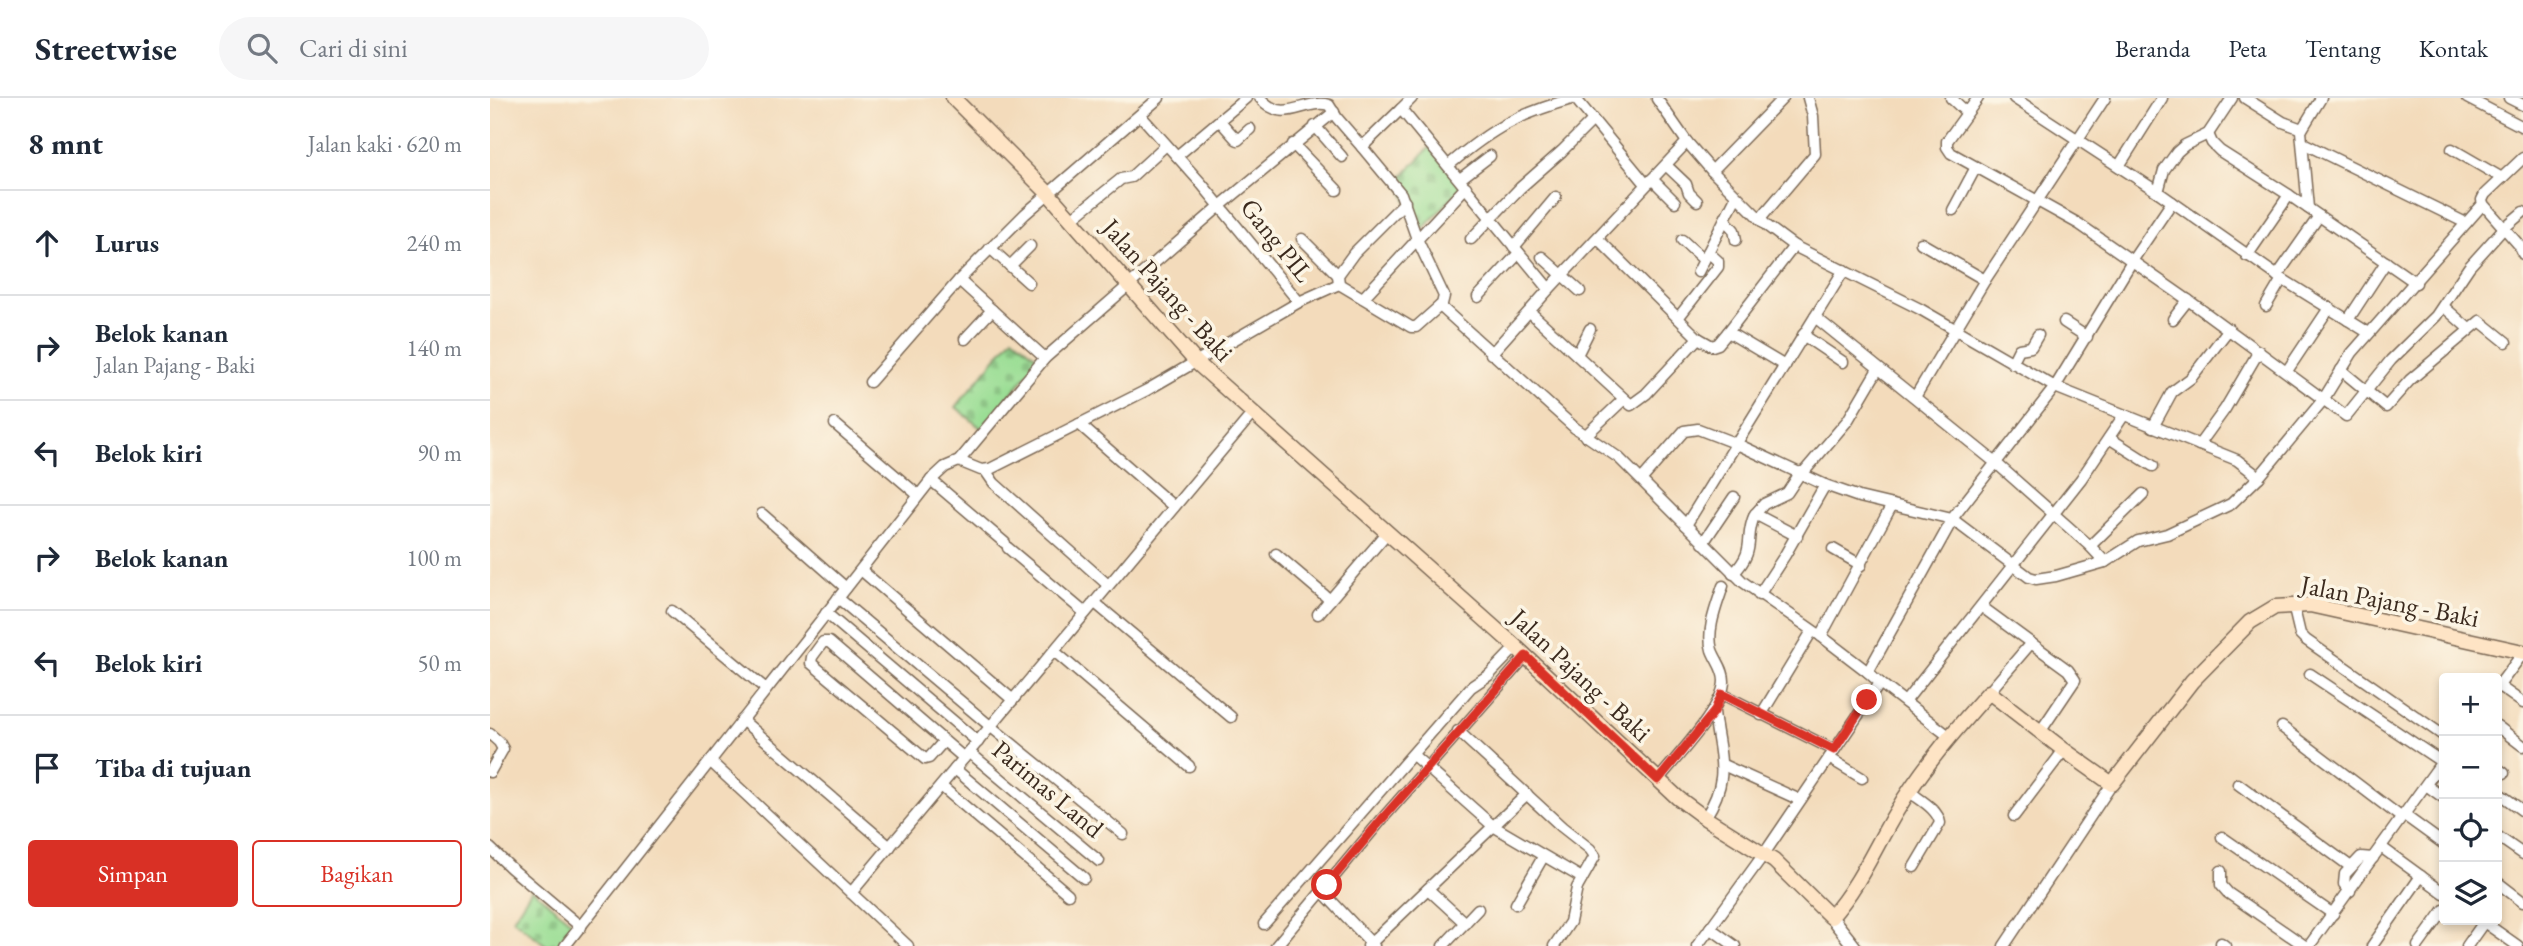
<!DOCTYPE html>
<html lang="id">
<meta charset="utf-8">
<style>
body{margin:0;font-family:"EB Garamond",serif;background:#f6f6f7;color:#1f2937}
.controls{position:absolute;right:21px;bottom:21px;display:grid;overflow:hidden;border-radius:7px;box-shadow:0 4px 10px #0003}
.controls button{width:63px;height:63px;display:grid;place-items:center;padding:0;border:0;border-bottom:2px solid #e0e1e3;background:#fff;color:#1f2937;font:35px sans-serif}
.stop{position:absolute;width:21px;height:21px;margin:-16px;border:5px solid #d93025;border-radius:50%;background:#fff}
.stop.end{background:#d93025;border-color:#fff;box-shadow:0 2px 7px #0008}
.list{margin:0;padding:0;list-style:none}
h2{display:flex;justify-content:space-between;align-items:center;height:91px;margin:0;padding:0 28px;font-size:30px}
h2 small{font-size:23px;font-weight:400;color:#747a83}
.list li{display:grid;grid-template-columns:46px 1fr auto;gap:21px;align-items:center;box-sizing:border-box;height:105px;padding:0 28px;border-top:2px solid #e0e1e3}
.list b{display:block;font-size:26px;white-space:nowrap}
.list p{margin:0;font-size:23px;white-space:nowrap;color:#747a83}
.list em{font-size:23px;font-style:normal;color:#747a83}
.actions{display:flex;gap:14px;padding:21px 28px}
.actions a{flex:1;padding:16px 0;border:2px solid #d93025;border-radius:7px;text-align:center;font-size:24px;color:#d93025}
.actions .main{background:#d93025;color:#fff}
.icon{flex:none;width:38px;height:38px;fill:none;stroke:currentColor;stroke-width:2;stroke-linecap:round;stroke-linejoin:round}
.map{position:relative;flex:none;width:2033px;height:848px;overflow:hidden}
header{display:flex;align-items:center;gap:42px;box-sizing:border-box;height:98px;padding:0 35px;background:#fff;border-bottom:2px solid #e0e1e3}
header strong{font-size:33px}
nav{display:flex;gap:38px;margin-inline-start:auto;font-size:24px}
.search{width:490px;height:63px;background:#f6f6f7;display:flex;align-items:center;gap:18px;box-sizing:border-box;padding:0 24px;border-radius:38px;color:#747a83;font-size:26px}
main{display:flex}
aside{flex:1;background:#fff}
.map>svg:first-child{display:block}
</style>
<header>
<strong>Streetwise</strong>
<div class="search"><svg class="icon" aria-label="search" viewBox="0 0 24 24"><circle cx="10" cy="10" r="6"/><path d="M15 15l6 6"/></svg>Cari di sini</div>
<nav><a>Beranda</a><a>Peta</a><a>Tentang</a><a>Kontak</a></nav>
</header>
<main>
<aside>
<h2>8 mnt<small>Jalan kaki · 620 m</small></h2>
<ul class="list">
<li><svg class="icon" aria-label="ahead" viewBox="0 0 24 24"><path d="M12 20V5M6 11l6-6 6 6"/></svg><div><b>Lurus</b></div><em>240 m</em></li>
<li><svg class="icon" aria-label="right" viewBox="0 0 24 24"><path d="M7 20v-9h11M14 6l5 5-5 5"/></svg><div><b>Belok kanan</b><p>Jalan Pajang - Baki</p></div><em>140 m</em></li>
<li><svg class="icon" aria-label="left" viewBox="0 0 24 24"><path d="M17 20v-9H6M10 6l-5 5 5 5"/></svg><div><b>Belok kiri</b></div><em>90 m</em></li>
<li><svg class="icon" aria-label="right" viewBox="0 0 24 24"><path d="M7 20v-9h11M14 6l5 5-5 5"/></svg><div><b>Belok kanan</b></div><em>100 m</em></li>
<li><svg class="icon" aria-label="left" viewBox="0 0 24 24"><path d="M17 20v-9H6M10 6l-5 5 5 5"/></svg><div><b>Belok kiri</b></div><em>50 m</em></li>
<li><svg class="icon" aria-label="arrive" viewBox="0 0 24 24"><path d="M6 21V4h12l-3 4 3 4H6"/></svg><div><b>Tiba di tujuan</b></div></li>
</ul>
<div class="actions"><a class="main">Simpan</a><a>Bagikan</a></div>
</aside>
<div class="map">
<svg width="2033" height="848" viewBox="0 0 2033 848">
<defs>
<pattern id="cemetery-stones" width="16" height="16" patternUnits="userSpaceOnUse" patternTransform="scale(1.75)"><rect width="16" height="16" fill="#9bde95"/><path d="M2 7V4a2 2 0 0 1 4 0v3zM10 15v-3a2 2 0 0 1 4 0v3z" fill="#86bf80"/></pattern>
</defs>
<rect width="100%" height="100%" fill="#fcf5e5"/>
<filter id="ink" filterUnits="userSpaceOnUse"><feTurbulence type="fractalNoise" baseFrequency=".0143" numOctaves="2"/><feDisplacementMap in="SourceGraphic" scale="14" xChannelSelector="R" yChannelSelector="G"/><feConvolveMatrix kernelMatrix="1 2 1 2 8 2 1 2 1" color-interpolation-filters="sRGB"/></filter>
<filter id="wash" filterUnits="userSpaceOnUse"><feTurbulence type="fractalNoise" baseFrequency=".00686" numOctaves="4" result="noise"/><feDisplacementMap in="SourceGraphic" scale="28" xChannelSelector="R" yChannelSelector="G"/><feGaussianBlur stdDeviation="1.57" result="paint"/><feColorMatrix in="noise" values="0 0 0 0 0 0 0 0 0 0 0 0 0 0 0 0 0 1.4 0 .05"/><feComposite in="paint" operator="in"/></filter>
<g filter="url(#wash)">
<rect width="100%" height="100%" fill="#f3dbbb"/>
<g fill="url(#cemetery-stones)" stroke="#6b845a" stroke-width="2">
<polygon points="940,49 972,89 930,134 908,83"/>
<polygon points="523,239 550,261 492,331 466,309"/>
<polygon points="42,791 86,828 68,848 57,848 23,821"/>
</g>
</g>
<g filter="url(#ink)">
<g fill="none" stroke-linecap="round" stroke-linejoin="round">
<g stroke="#7b6855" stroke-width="13">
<g id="minor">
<path d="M770 0C795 28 813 0 839 7L847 20 872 49 911 11 1059 191"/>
<polyline points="1461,0 1476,14"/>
<polyline points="1488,0 1457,43 1457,49 1461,55 1589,126 1698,202 1856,318 1901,262 1946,218 1979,169 2014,130 2033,114"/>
<polyline points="1524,0 1668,94 1792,181 1879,235"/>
<polyline points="1755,0 1793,24 1812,31"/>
<polyline points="1977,0 2033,29"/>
<polyline points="2019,0 2033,7"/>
<polyline points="1167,1 1197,44 1222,73 1277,128 1304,148 1430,211 1565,289 1747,362 1769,379"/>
<polyline points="911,11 922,0"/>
<polyline points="650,17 710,84 809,204"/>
<polyline points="730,23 746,41 748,42 760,31"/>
<polyline points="825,28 852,59"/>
<polyline points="1718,36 1722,45 1730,53 1799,97 1926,185"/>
<polyline points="1813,45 1976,125"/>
<polyline points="803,46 847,92"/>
<polyline points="1962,51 2012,80"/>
<polyline points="687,58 756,0"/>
<path d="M959 67C1004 29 1028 16 1085 0L1156 86"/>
<polyline points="1176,67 1196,86 1199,95 1207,103"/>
<polyline points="1629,68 1672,0"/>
<polyline points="1222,73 1293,0"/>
<polyline points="970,81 1000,58"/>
<polyline points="1162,81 1185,104"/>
<polyline points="1668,94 1674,72 1687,54 1695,47 1718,36 1742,0"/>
<polyline points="1993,106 2029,147 2033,156"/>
<polyline points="1818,110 1811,33 1831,0"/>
<polyline points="1463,112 1486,69"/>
<polyline points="1270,121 1325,56 1323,18 1318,0"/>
<polyline points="580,122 631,81 641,79 676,47"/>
<polyline points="1235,122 1244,132 1246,142"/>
<polyline points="812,141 848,177"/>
<polyline points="981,141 1030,90 1072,53 1102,23"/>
<polyline points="1108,141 1208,240 1222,248 1228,246 1238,234 1304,148"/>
<polyline points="1192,142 1214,162"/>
<polyline points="1431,145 1495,182"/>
<polyline points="1024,149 1066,99"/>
<polyline points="500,150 539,185"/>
<polyline points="1757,158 1799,97"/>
<polyline points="1052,159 1090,193"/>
<polyline points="520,168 540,148"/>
<polyline points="1208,174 1246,99"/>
<polyline points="1787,178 1829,118"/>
<polyline points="469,182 555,260"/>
<polyline points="849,186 848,177 864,155 915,104"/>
<polyline points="988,199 1029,155"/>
<polyline points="873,200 976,89"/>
<polyline points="950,208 1085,330 1129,360 1253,484 1331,538 1378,574"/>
<polyline points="1776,208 1792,181"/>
<polyline points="1953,208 1979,231"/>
<polyline points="1040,214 1141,307 1156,296 1208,240"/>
<polyline points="1325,219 1506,365 1600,448 1615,464"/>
<polyline points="1188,220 1228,169 1228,163 1218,154"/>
<polyline points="1683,221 1698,202"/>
<polyline points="1858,222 1896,164"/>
<polyline points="1574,224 1597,239"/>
<polyline points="1238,234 1295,268"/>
<polyline points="1313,237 1353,264"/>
<polyline points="475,241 502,212"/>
<polyline points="1001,256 1059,191 1197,44"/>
<polyline points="1087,257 1100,231"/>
<polyline points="1522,265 1529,251 1541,249 1548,237"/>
<polyline points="1851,272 1896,309 1920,282 1990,223 2016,244"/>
<polyline points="1797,273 1839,210"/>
<polyline points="380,284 469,182 535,116 669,0"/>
<polyline points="1425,299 1495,182 1615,0"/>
<polyline points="345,326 428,397"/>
<polyline points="589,326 684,409"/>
<polyline points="1663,329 1682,294 1701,280 1739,231"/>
<polyline points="1095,338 1133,302"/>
<polyline points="1619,340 1663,368"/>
<polyline points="1709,347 1735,311 1769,253"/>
<polyline points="469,363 491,372 500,371 657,292 809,204 849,186 921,229 926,229 952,206 954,198 927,141 911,96 872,49"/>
<polyline points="495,372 504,385 618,487"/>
<polyline points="1313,375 1358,322 1388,271"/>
<polyline points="1152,381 1194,333 1208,331 1247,346 1335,387 1369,399 1462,421 1539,479 1546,481 1566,478 1615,464 1648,443 1677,436 1741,406 1769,379 1833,302 1862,255 1993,106 1992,102 1995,96 2033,60"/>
<polyline points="441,382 515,445"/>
<polyline points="272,416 356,490"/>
<polyline points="1265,416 1274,406 1297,395 1311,374"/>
<polyline points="1196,427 1354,172"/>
<polyline points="1213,445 1244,399"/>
<polyline points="1600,448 1653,396"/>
<polyline points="518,450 595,515"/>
<polyline points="1343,451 1371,467"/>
<polyline points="786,456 840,502"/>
<polyline points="371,472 523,602"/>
<path d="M1243 476C1268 450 1253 442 1265 416L1307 438"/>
<polyline points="1269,497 1295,457 1335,387"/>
<polyline points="348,500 500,628 633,736"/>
<polyline points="604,504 741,619"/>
<polyline points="1492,509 1541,545"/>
<polyline points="182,513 276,591"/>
<polyline points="336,515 488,644"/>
<polyline points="1805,515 1810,536 1816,542 1954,638"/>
<polyline points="828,516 897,435"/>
<polyline points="1331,538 1402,407"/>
<polyline points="564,553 699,668"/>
<polyline points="1820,576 1952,664"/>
<polyline points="1390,585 1460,639"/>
<polyline points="2009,588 2033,605"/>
<polyline points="2007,590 2033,555"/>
<polyline points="1499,594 1541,545 1578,572 1585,582 1550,634"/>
<polyline points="1232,596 1344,652"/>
<polyline points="1415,604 1591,381 1634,317"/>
<polyline points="1271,617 1322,533"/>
<polyline points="252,622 400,749"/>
<polyline points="2007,628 2033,648"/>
<polyline points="1792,629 1912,720"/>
<polyline points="968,633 1072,729 1100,751 1105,758 1087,790 1080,824 1064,848"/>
<polyline points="0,636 9,644 13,651 0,674"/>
<polyline points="454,643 439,660 435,661 321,565 322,559 333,544 339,544 474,660"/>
<polyline points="479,654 609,763"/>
<polyline points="923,657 1003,728 1092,780"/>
<polyline points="1339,660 1372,680"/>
<polyline points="220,663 418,848"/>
<polyline points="1233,667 1310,702"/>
<polyline points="2007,670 2014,675"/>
<polyline points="465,671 594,780"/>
<path d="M1168 682C1186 659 1234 610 1234 583 1234 571 1226 563 1222 552 1216 532 1227 507 1233 488"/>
<polyline points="1748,686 1861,769"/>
<polyline points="1936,687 1954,700"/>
<polyline points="451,688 578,796"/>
<path d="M1420 694C1430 702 1448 711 1450 725L1424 769"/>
<polyline points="2007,694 2033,713"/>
<polyline points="1914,717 1954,746"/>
<polyline points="1524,718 1574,652"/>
<path d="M1215 720C1242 678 1229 659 1224 614"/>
<polyline points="2007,738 2033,756"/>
<polyline points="1732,739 1843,816"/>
<polyline points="1891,749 1954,795"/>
<polyline points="0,750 21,770 91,829"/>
<polyline points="1731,773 1731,787 1738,795 1815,848"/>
<polyline points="2007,784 2033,804"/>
<polyline points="938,791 975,825"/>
<polyline points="832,793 884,848"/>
<polyline points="1860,793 1854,786 1855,776 1871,759 1883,760"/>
<polyline points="361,795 763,315"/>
<polyline points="1026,806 1053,759"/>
<polyline points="1991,822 2028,848"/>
<polyline points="774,826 981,589 999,577 1026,549"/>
<polyline points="1220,830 1245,848"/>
<polyline points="1731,845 1735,848"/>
<polyline points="75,848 441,382 455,369 469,363 555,260 730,108 844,14"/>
<polyline points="786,848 893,720 1036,558"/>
<polyline points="878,848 1037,696"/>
<polyline points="953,848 988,811"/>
<polyline points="1207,848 1274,756 1390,585 1378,574 1465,417 1565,289 1642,163 1682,104"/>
<polyline points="1514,848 1622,686"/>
<polyline points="1819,848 1954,661"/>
<polyline points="1882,848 1931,778"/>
<polyline points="1928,848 1954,812"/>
<polyline points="1977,848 1994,824"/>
</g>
</g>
<g stroke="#7b6855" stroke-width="15">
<polyline id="tertiary" points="1341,819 1364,848"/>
</g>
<g stroke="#7b6855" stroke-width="17">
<path id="secondary" d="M463 0 559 96 707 265 1026 549 1188 700 1215 720 1284 763 1341 819C1369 788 1385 749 1406 714 1432 670 1465 632 1499 594L1574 652 1622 686 1702 583 1760 524 1785 509 1820 507 2033 554"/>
</g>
<use href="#minor" stroke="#fff" stroke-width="10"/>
<use href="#tertiary" stroke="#fff" stroke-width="12"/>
<use href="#secondary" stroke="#fee4c5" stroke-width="14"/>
</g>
</g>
<g fill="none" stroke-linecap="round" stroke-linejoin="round" filter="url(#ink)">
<polyline stroke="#d93025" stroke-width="9" points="837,787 893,720 1036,558 1168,682 1224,614 1232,596 1344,652 1377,602"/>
</g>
<g text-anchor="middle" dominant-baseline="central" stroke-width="7" stroke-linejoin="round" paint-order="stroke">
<g font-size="26" fill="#3b2a1e" stroke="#fcf5e5">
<text transform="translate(787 142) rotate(51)">Gang PIL</text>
<text transform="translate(678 192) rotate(48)">Jalan Pajang - Baki</text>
<text transform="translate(1900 503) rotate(11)">Jalan Pajang - Baki</text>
<text transform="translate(1091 577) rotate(43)">Jalan Pajang - Baki</text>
<text transform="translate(558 691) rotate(40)">Parimas Land</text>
</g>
</g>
</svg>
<div class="controls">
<button>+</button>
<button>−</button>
<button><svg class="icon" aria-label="locate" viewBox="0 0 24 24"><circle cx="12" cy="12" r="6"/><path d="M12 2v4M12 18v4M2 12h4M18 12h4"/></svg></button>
<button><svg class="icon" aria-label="layers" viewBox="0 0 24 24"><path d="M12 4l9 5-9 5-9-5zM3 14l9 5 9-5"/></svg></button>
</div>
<div class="stop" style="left:837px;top:787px"></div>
<div class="stop end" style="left:1377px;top:602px"></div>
</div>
</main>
